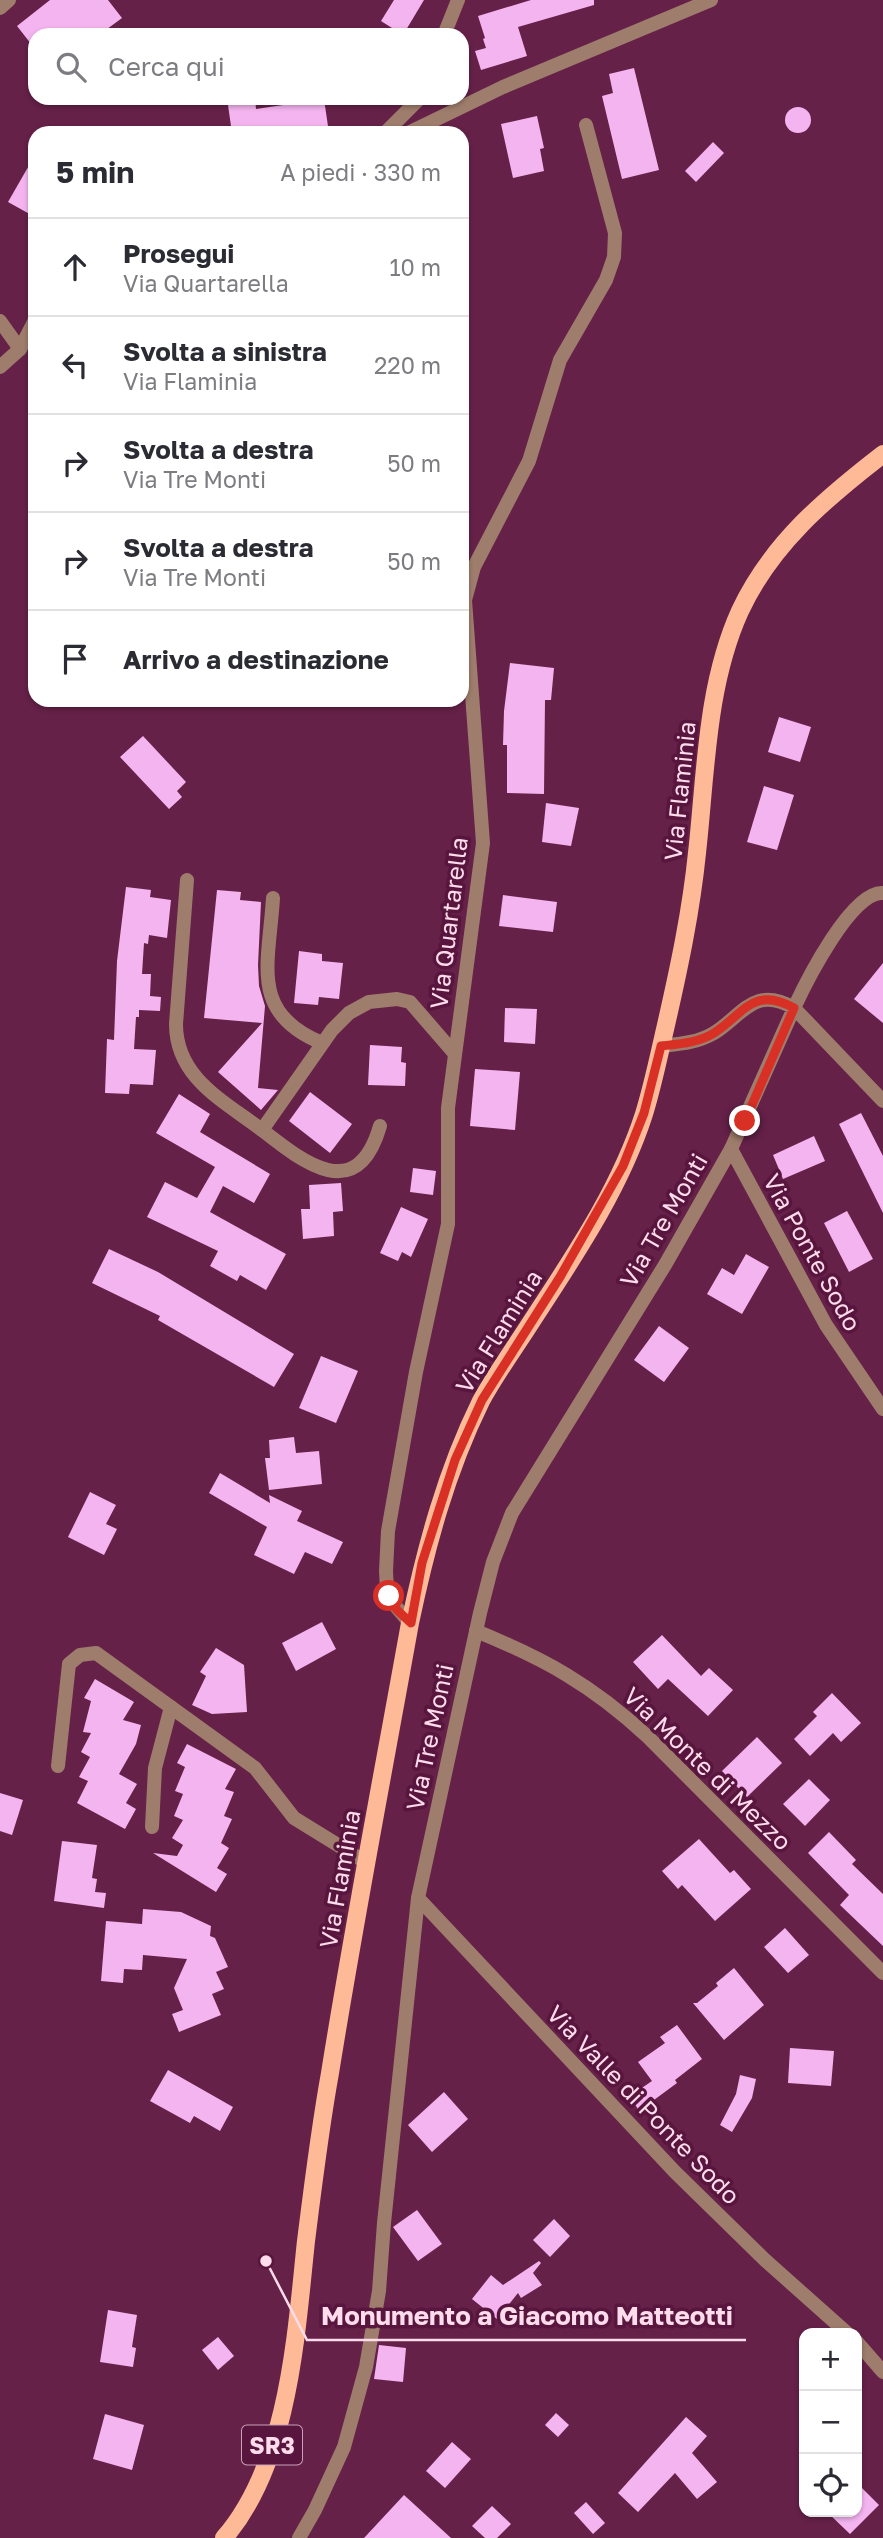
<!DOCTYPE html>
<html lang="it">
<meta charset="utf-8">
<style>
body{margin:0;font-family:"Golos Text",sans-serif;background:#f2f2f3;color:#2b2b33}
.controls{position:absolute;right:21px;bottom:21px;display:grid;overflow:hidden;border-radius:14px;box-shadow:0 2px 5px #0004}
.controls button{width:63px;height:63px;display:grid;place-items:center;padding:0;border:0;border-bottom:2px solid #e1e1e2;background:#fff;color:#2b2b33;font:35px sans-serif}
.stop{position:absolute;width:21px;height:21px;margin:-16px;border:5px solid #d93025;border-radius:50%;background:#fff}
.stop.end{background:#d93025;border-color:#fff;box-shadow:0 2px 7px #0008}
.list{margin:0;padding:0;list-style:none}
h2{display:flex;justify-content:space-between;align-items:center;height:91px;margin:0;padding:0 28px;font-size:30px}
h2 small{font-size:23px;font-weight:400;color:#7c7c81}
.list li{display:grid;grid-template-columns:46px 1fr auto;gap:21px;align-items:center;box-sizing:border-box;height:98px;padding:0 28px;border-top:2px solid #e1e1e2}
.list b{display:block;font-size:26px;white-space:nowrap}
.list p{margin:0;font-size:23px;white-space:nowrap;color:#7c7c81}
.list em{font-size:23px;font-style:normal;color:#7c7c81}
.icon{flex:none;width:38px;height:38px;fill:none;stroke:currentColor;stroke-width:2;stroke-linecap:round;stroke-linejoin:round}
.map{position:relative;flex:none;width:883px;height:2538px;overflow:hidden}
.search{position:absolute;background:#fff;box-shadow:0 2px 5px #0004;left:28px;top:28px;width:441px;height:77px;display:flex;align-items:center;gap:18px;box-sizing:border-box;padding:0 24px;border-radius:21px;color:#7c7c81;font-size:26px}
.panel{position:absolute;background:#fff;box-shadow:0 2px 5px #0004;left:28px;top:126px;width:441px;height:581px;border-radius:21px}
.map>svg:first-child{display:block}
</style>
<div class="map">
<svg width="883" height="2538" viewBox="0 0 883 2538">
<rect width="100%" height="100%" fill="#652148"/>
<g fill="#f4b4f0">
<polygon points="50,0 108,0 122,18 99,35 35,35 35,49 17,26"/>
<polygon points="394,0 424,0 403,35 381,21"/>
<polygon points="531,0 594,0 594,5 518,27 527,56 481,70 475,51 486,48 483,39 485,38 478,16"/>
<polygon points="634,68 659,170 622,179 602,96 613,93 609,74"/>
<polygon points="227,98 255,98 256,109 324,99 329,133 232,133"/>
<circle cx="798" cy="120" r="13"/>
<polygon points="537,116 544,148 540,149 544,171 513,178 501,124"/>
<polygon points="713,142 724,153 696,182 685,171"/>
<polygon points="35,155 35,217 8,202"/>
<polygon points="510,663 554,668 551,700 545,700 544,794 507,793 507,745 503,745 504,711"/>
<polygon points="779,717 811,727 800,762 768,752"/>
<polygon points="143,736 186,782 177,791 182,797 169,809 120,757"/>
<polygon points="764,786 794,795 777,850 747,842"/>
<polygon points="546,803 579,808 571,846 542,842"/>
<polygon points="126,887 151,890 150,897 171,900 167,938 149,935 148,944 144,943 142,974 151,974 150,996 161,997 160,1011 139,1010 139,1017 136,1017 134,1049 156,1050 153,1085 130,1084 129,1094 105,1093 107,1039 114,1040 117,961"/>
<polygon points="217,890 241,892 240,900 261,902 258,965 259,986 265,1006 258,1088 278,1090 261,1110 218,1072 262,1023 204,1018"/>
<polygon points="503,895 557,902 553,932 499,926"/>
<polygon points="299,951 322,954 322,961 343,963 339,999 319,997 318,1005 294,1003"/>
<polygon points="883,963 883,1023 854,999"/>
<polygon points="505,1008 537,1009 535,1044 504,1042"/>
<polygon points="370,1045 402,1047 401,1062 406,1063 405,1086 368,1085"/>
<polygon points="475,1069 520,1072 515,1130 470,1126"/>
<polygon points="310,1092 352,1124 330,1153 289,1121"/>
<polygon points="179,1094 210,1114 200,1132 270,1174 254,1203 223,1186 210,1212 286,1254 266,1290 240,1275 237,1281 210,1266 218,1251 147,1217 165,1182 197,1198 215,1167 156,1133"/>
<polygon points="861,1113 883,1156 883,1213 839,1124"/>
<polygon points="814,1136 825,1161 783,1179 773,1155"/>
<polygon points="413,1168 436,1171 433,1195 410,1192"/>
<polygon points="341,1183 343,1211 333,1212 334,1236 303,1239 301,1209 310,1209 309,1185"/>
<polygon points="401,1207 428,1219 411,1257 402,1252 398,1261 380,1253"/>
<polygon points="847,1211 873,1259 849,1272 824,1223"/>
<polygon points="109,1249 158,1272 294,1354 274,1387 158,1320 160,1316 92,1283"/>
<polygon points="746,1254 769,1267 742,1314 707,1294 722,1268 734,1275"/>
<polygon points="659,1326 689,1348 664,1382 634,1360"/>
<polygon points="321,1356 358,1371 336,1423 299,1408"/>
<polygon points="294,1437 296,1453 319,1451 322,1484 269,1490 265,1458 270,1458 269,1440"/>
<polygon points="220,1473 270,1503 269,1495 302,1511 297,1521 343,1542 332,1564 305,1552 294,1574 254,1555 267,1527 209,1493"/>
<polygon points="90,1492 116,1505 106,1524 117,1529 104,1555 68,1537"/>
<polygon points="322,1622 336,1649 296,1671 282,1643"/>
<polygon points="662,1635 701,1676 709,1668 733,1690 708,1716 668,1679 658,1689 633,1662"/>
<polygon points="216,1648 244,1665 247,1712 212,1714 192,1705 206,1676 200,1672"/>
<polygon points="95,1679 134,1702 123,1720 141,1725 136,1744 119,1774 137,1784 126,1803 136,1809 125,1829 77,1803 88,1781 79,1777 90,1757 81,1752 91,1733 83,1732 91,1701 84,1698"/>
<polygon points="832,1693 861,1723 841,1742 833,1733 810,1756 794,1739 817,1716 813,1712"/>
<polygon points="757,1737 782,1763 747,1797 722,1771"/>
<polygon points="187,1744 236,1769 225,1789 234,1792 224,1816 232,1819 221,1843 229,1848 217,1868 227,1874 216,1892 153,1853 177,1856 183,1845 172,1838 183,1820 174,1816 183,1794 175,1791 185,1767 177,1763"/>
<polygon points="809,1779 830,1800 805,1826 783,1804"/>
<polygon points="0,1793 23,1800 12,1835 0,1831"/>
<polygon points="829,1832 856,1860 852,1864 883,1894 883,1946 840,1905 849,1895 808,1853"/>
<polygon points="699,1839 730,1873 734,1870 751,1889 715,1921 682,1885 678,1889 662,1871"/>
<polygon points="62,1841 97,1845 92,1878 97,1879 95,1892 106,1893 104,1908 54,1901"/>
<polygon points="143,1909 181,1912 211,1926 210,1936 215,1938 228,1967 216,1972 224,1989 212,1994 221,2015 179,2032 172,2014 183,2010 174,1988 187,1959 143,1955 142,1970 124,1969 123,1983 101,1981 106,1921 142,1924"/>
<polygon points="785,1928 809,1955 788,1973 764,1947"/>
<polygon points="734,1968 764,2005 724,2040 693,2003 697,2003 718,1986 716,1983"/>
<polygon points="677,2025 702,2059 675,2080 677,2083 639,2111 630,2096 652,2081 638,2062 665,2043 660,2037"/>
<polygon points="790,2048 834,2051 831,2086 788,2083"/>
<polygon points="168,2070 233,2107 220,2131 194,2116 190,2123 150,2101"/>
<polygon points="740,2075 756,2079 752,2098 732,2132 720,2125 736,2094"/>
<polygon points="444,2092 468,2119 432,2152 408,2125"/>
<polygon points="417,2210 442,2244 418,2261 393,2227"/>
<polygon points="554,2219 570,2236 550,2257 533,2240"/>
<polygon points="539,2261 541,2263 533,2273 542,2285 521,2298 518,2293 497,2319 472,2299 491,2275 503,2285"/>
<polygon points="108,2310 137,2315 132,2347 136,2348 133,2367 100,2362"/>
<polygon points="218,2337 234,2356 218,2370 202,2350"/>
<polygon points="379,2345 406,2348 403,2382 374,2379"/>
<polygon points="556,2413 569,2425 558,2437 545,2425"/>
<polygon points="105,2414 144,2425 132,2470 93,2459"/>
<polygon points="686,2417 707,2436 692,2453 717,2482 697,2499 675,2473 638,2512 618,2493"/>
<polygon points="452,2442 471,2459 445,2488 426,2471"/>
<polygon points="857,2483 879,2505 850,2534 827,2512 857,2512"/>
<polygon points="404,2495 451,2538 364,2538"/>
<polygon points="586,2502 605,2523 593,2534 574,2513"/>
<polygon points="492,2506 511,2524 497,2538 485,2538 472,2526"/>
</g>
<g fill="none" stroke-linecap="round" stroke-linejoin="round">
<g stroke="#9f7d6c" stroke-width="14">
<polyline points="0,8 9,0"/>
<polyline points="444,35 458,0"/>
<polyline points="385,133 420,98"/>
<polyline points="408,133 503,87 711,0"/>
<polyline points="0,321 20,349"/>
<polyline points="0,367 20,349 35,320"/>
<path d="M187 880 176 1024C176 1078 224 1101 262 1130L332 1030 349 1013 369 1002 397 999 410 1002 455 1054"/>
<path d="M883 893C852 890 806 982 794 1008L883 1101"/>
<path d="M273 898C269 964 249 1013 322 1043"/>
<path d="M262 1130C304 1163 357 1205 380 1126"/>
<polyline points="731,1149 826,1325 883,1409"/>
<polyline points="410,1623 392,1602 387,1590 386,1571 388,1531 416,1372 448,1224 448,1108 483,843 465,600 474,567 529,461 560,360 606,280 614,257 615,233 586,125"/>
<path d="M476 1631C545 1659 592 1685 647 1736L883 1973"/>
<polyline points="58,1766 69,1664 80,1655 96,1653 255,1768 294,1818 367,1863"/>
<polyline points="152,1827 155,1768 171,1707"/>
<polyline points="418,1898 675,2172 765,2260 847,2333"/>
<polyline points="857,2342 883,2372"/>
<path d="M299 2538 315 2510 344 2447 366 2367 379 2291 384 2223 418 1898 480 1613 493 1562 512 1513 665 1265 731 1149 794 1008C754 985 743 1015 714 1033 697 1043 679 1044 661 1046"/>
</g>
<path stroke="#feba97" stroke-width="18" d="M224 2538C289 2463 296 2335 306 2241 313 2185 320 2128 330 2073 354 1923 383 1773 410 1623 426 1547 446 1472 481 1401 494 1377 511 1353 526 1330 570 1262 619 1192 644 1114 653 1085 659 1055 666 1025 679 968 691 912 697 853 706 773 706 686 740 611 771 544 826 498 883 454"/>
</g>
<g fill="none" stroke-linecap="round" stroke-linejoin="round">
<path stroke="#d93025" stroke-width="9" d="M389 1596 397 1610 411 1623 422 1563 455 1460 482 1400 560 1277 623 1166 644 1113 661 1046C679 1044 698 1043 714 1033 743 1015 753 985 794 1008L745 1121"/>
</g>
<g text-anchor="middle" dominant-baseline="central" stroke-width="7" stroke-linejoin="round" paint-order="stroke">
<rect fill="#58153d" stroke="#cca0b8" stroke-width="2" x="242" y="2425.5" width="60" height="39" rx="5"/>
<g font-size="23" font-weight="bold" fill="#fedcec">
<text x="272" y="2445">SR3</text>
</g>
<g font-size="24" fill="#fedcec" stroke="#58153d">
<text transform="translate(679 791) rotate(-84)">Via Flaminia</text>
<text transform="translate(448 923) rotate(-83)">Via Quartarella</text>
<text transform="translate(663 1220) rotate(-60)">Via Tre Monti</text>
<text transform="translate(813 1252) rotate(61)">Via Ponte Sodo</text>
<text transform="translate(498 1331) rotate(-58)">Via Flaminia</text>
<text transform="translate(429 1737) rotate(-78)">Via Tre Monti</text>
<text transform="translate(708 1768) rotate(44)">Via Monte di Mezzo</text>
<text transform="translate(339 1879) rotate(-80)">Via Flaminia</text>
<text transform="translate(644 2104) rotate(46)">Via Valle di Ponte Sodo</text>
</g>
</g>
<path fill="none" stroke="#fedcec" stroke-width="2.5" d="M266 2261L307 2340H746"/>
<circle fill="#fedcec" stroke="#58153d" stroke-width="2.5" cx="266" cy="2261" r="7"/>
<g font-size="26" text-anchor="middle" font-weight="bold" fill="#fedcec" stroke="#58153d" stroke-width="7" stroke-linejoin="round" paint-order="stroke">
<text x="527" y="2325">Monumento a Giacomo Matteotti</text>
</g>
</svg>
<div class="controls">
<button>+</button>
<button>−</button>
<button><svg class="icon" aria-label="locate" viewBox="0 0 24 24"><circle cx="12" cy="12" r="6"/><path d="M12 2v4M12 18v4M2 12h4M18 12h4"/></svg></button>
</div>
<div class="stop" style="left:389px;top:1596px"></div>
<div class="stop end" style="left:745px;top:1121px"></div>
<div class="search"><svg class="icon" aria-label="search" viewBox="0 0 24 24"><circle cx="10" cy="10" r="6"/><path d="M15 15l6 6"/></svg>Cerca qui</div>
<section class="panel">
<h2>5 min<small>A piedi · 330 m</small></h2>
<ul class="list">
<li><svg class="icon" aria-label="ahead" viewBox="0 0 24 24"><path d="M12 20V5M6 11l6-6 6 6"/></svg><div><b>Prosegui</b><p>Via Quartarella</p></div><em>10 m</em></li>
<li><svg class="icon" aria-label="left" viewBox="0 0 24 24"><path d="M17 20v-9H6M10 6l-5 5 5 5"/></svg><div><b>Svolta a sinistra</b><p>Via Flaminia</p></div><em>220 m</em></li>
<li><svg class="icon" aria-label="right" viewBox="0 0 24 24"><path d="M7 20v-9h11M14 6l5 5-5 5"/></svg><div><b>Svolta a destra</b><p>Via Tre Monti</p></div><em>50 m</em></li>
<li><svg class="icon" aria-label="right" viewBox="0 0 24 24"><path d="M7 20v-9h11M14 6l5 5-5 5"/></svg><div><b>Svolta a destra</b><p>Via Tre Monti</p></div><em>50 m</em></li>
<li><svg class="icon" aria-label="arrive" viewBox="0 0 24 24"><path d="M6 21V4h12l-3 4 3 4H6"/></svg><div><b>Arrivo a destinazione</b></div></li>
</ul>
</section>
</div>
